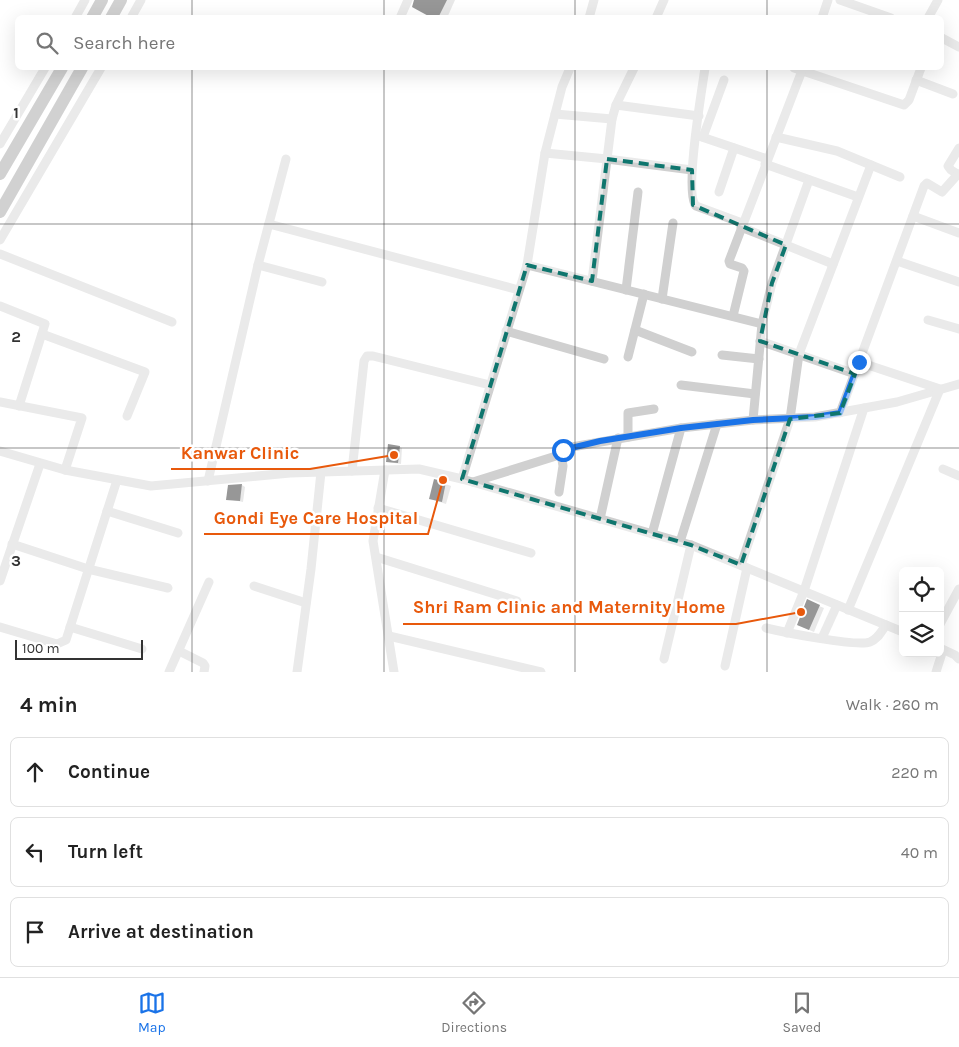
<!DOCTYPE html>
<meta charset="utf-8">
<style>
body{margin:0;font-family:Karla,sans-serif;background:#f6f6f6;color:#222}
.controls{position:absolute;right:15px;bottom:15px;display:grid;overflow:hidden;border-radius:8px;box-shadow:0 5px 20px #0002}
.controls button{width:45px;height:45px;display:grid;place-items:center;padding:0;border:0;border-bottom:1px solid #e0e0e0;background:#fff;color:#222;font:25px sans-serif}
.scale{position:absolute;left:15px;bottom:12px;width:128px;box-sizing:border-box;padding-left:5px;border:2px solid #333;border-top:0;font-size:14px;line-height:18px;white-space:nowrap;color:#333;-webkit-text-stroke:4px #fff;paint-order:stroke}
.stop{position:absolute;width:15px;height:15px;margin:-11px;border:4px solid #1a73e8;border-radius:50%;background:#fff}
.stop.end{background:#1a73e8;border-color:#fff;box-shadow:0 1px 5px #0008}
.list{margin:0;padding:0;list-style:none}
h2{display:flex;justify-content:space-between;align-items:center;height:65px;margin:0;padding:0 20px;font-size:21px}
h2 small{font-size:16px;font-weight:400;color:#767676}
.list li{display:grid;grid-template-columns:32px 1fr auto;gap:15px;align-items:center;box-sizing:border-box;height:70px;margin:0 10px 10px;padding:0 10px;border:1px solid #e0e0e0;border-radius:8px}
.list b{display:block;font-size:19px;white-space:nowrap}
.list em{font-size:16px;font-style:normal;color:#767676}
.icon{flex:none;width:28px;height:28px;fill:none;stroke:currentColor;stroke-width:2;stroke-linecap:round;stroke-linejoin:round}
.map{position:relative;flex:none;width:959px;height:672px;overflow:hidden}
.search{position:absolute;background:#fff;box-shadow:0 5px 20px #0002;left:15px;right:15px;top:15px;height:55px;display:flex;align-items:center;gap:12px;box-sizing:border-box;padding:0 18px;border-radius:8px;color:#767676;font-size:19px}
.sheet{height:305px;background:#fff}
nav{display:flex;justify-content:space-around;align-items:center;box-sizing:border-box;height:70px;border-top:1px solid #e0e0e0;background:#fff;font-size:14px;color:#767676}
nav a{display:grid;justify-items:center;gap:2px}
nav .on{color:#1a73e8}
.map>svg:first-child{display:block}
</style>
<div class="map">
<svg width="959" height="672" viewBox="0 0 959 672">
<rect width="100%" height="100%" fill="#fff"/>
<g fill="#0003">
<polygon points="414,0 455,0 447,18 434,18"/>
<polygon points="400,447 402,448 401,464 387,462"/>
<polygon points="435,480 451,486 446,504 431,499"/>
<polygon points="242,485 245,487 243,502 228,499"/>
<polygon points="819,606 824,608 814,632 798,625"/>
</g>
<g fill="#1a1a1a">
<polygon points="414,0 447,0 438,18 432,18 412,7"/>
<polygon points="388,444 400,446 398,463 386,462"/>
<polygon points="434,479 446,482 442,502 429,499"/>
<polygon points="242,484 240,501 226,500 228,485"/>
<polygon points="807,599 820,605 809,630 797,625"/>
</g>
<g fill="none" stroke-linecap="round" stroke-linejoin="round">
<g stroke="#d0d0d0" stroke-width="9">
<polyline points="840,0 891,18"/>
<polyline points="75,18 85,0"/>
<polyline points="131,18 141,0"/>
<polyline points="400,18 408,0"/>
<polyline points="589,18 594,0"/>
<polyline points="656,18 664,0"/>
<polyline points="822,18 828,0"/>
<polyline points="928,18 938,0"/>
<polyline points="942,38 959,47"/>
<path d="M705 68C702 89 684 194 696 206L742 223"/>
<polyline points="794,68 904,105 909,100 921,68"/>
<polyline points="916,80 953,94"/>
<polyline points="616,105 699,116"/>
<polyline points="555,114 612,119"/>
<polyline points="696,135 767,159"/>
<polyline points="703,137 724,80"/>
<polyline points="776,137 837,151 900,177"/>
<polyline points="0,144 45,68"/>
<polyline points="959,148 948,166 951,170 959,175"/>
<polyline points="545,153 607,159 692,170"/>
<polyline points="765,164 858,197"/>
<polyline points="719,192 734,148"/>
<polyline points="913,216 959,233"/>
<polyline points="269,224 519,290"/>
<polyline points="741,227 833,264"/>
<polyline points="0,240 101,68"/>
<polyline points="0,254 172,322"/>
<polyline points="897,261 959,282"/>
<polyline points="258,265 322,282"/>
<polyline points="527,265 762,324"/>
<polyline points="592,281 612,119 616,105 634,68"/>
<polyline points="626,290 638,192"/>
<polyline points="662,299 673,223"/>
<polyline points="0,306 45,324 19,406"/>
<polyline points="733,316 744,271 742,268 730,264 729,261 803,68"/>
<polyline points="928,320 959,329"/>
<polyline points="635,330 692,352"/>
<polyline points="506,331 604,359"/>
<polyline points="42,334 145,372 127,416"/>
<polyline points="760,341 855,374"/>
<polyline points="722,355 759,359"/>
<polyline points="628,357 644,294"/>
<polyline points="681,385 755,394"/>
<polyline points="0,402 82,418 65,470"/>
<polyline points="840,413 924,186 927,183 942,192 958,174"/>
<polyline points="753,420 762,324 772,283 809,180"/>
<polyline points="628,437 628,413 654,409"/>
<polyline points="0,451 65,470 151,486 290,473 419,469 462,479 691,545 903,632"/>
<polyline points="943,469 959,476"/>
<polyline points="385,470 373,541 394,672"/>
<polyline points="352,471 364,361 367,356 373,356 490,385"/>
<polyline points="462,479 527,265 545,153 562,87 570,68"/>
<polyline points="208,481 258,265 286,159"/>
<polyline points="473,482 556,456 566,448 681,428"/>
<polyline points="559,492 563,466 561,453"/>
<polyline points="378,508 531,553"/>
<polyline points="107,511 178,533"/>
<polyline points="600,519 618,438"/>
<polyline points="652,534 681,428 753,420 815,417 897,402 959,384"/>
<polyline points="680,542 717,424"/>
<polyline points="12,544 88,569 168,588"/>
<polyline points="376,557 517,601"/>
<polyline points="741,565 790,419 799,354 871,165"/>
<polyline points="0,581 40,464"/>
<polyline points="254,586 306,603"/>
<polyline points="848,610 940,389 859,362"/>
<polyline points="940,624 959,589"/>
<polyline points="0,627 57,644 66,640 117,480"/>
<polyline points="70,627 142,649"/>
<path d="M766 628C783 632 856 647 870 642 878 639 881 632 886 625"/>
<polyline points="787,633 804,591 864,408"/>
<polyline points="389,636 541,672"/>
<polyline points="822,638 837,605"/>
<polyline points="940,648 955,655 959,659"/>
<polyline points="179,651 203,663 205,666 204,672"/>
<polyline points="664,659 691,545"/>
<polyline points="725,666 747,568"/>
<polyline points="169,672 209,582"/>
<polyline points="297,672 311,569 321,472"/>
<polyline points="936,672 943,650"/>
</g>
<g stroke="#9a9a9a" stroke-width="12">
<polyline points="92,18 102,0"/>
<polyline points="111,18 121,0"/>
<polyline points="0,174 62,68"/>
<polyline points="0,212 82,68"/>
</g>
</g>
<g fill="none" stroke-linecap="round" stroke-linejoin="round">
<polyline stroke="#1a73e8" stroke-width="6" points="563,450 600,441 681,428 753,420 815,417 840,413 859,362"/>
</g>
<path d="M0 0H959V672H0ZM607 159 692 170 693 205 786 245 772 283 760 341 855 374 840 413 790 419 741 565 691 545 462 479 527 265 592 281Z" fill="#fff" fill-opacity=".55" fill-rule="evenodd"/>
<path fill="none" stroke="#0f766e" stroke-width="4" stroke-dasharray="10 6" stroke-linejoin="round" d="M607 159 692 170 693 205 786 245 772 283 760 341 855 374 840 413 790 419 741 565 691 545 462 479 527 265 592 281Z"/>
<path fill="none" stroke="#333" stroke-width="1" stroke-opacity="0.55" d="M192 0V18M384 0V18M575 0V18M767 0V18M192 68V672M384 68V672M575 68V672M767 68V672M0 224H959M0 448H959"/>
<g font-size="16" text-anchor="middle" font-weight="bold" fill="#333" stroke="#fff" stroke-width="5" stroke-linejoin="round" paint-order="stroke">
<text x="16" y="118">1</text>
<text x="16" y="342">2</text>
<text x="16" y="566">3</text>
</g>
<path fill="none" stroke="#e8590c" stroke-width="2" d="M394 455L310 469H171M443 480L428 534H204M801 612L736 624H403"/>
<g fill="#e8590c" stroke="#fff" stroke-width="2">
<circle cx="394" cy="455" r="5"/>
<circle cx="443" cy="480" r="5"/>
<circle cx="801" cy="612" r="5"/>
</g>
<g font-size="18" text-anchor="middle" font-weight="bold" fill="#e8590c" stroke="#fff" stroke-width="5" stroke-linejoin="round" paint-order="stroke">
<text x="240" y="459">Kanwar Clinic</text>
<text x="316" y="524">Gondi Eye Care Hospital</text>
<text x="569" y="613">Shri Ram Clinic and Maternity Home</text>
</g>
</svg>
<div class="controls">
<button><svg class="icon" aria-label="locate" viewBox="0 0 24 24"><circle cx="12" cy="12" r="6"/><path d="M12 2v4M12 18v4M2 12h4M18 12h4"/></svg></button>
<button><svg class="icon" aria-label="layers" viewBox="0 0 24 24"><path d="M12 4l9 5-9 5-9-5zM3 14l9 5 9-5"/></svg></button>
</div>
<div class="scale">100 m</div>
<div class="stop" style="left:563px;top:450px"></div>
<div class="stop end" style="left:859px;top:362px"></div>
<div class="search"><svg class="icon" aria-label="search" viewBox="0 0 24 24"><circle cx="10" cy="10" r="6"/><path d="M15 15l6 6"/></svg>Search here</div>
</div>
<section class="sheet">
<h2>4 min<small>Walk · 260 m</small></h2>
<ul class="list">
<li><svg class="icon" aria-label="ahead" viewBox="0 0 24 24"><path d="M12 20V5M6 11l6-6 6 6"/></svg><div><b>Continue</b></div><em>220 m</em></li>
<li><svg class="icon" aria-label="left" viewBox="0 0 24 24"><path d="M17 20v-9H6M10 6l-5 5 5 5"/></svg><div><b>Turn left</b></div><em>40 m</em></li>
<li><svg class="icon" aria-label="arrive" viewBox="0 0 24 24"><path d="M6 21V4h12l-3 4 3 4H6"/></svg><div><b>Arrive at destination</b></div></li>
</ul>
</section>
<nav>
<a class="on"><svg class="icon" aria-label="map" viewBox="0 0 24 24"><path d="M3 6l6-2 6 2 6-2v14l-6 2-6-2-6 2zM9 4v14M15 6v14"/></svg>Map</a>
<a><svg class="icon" aria-label="directions" viewBox="0 0 24 24"><path d="M12 3l9 9-9 9-9-9zM9 14v-3h6M13 9l2 2-2 2"/></svg>Directions</a>
<a><svg class="icon" aria-label="saved" viewBox="0 0 24 24"><path d="M7 4h10v16l-5-4-5 4z"/></svg>Saved</a>
</nav>
